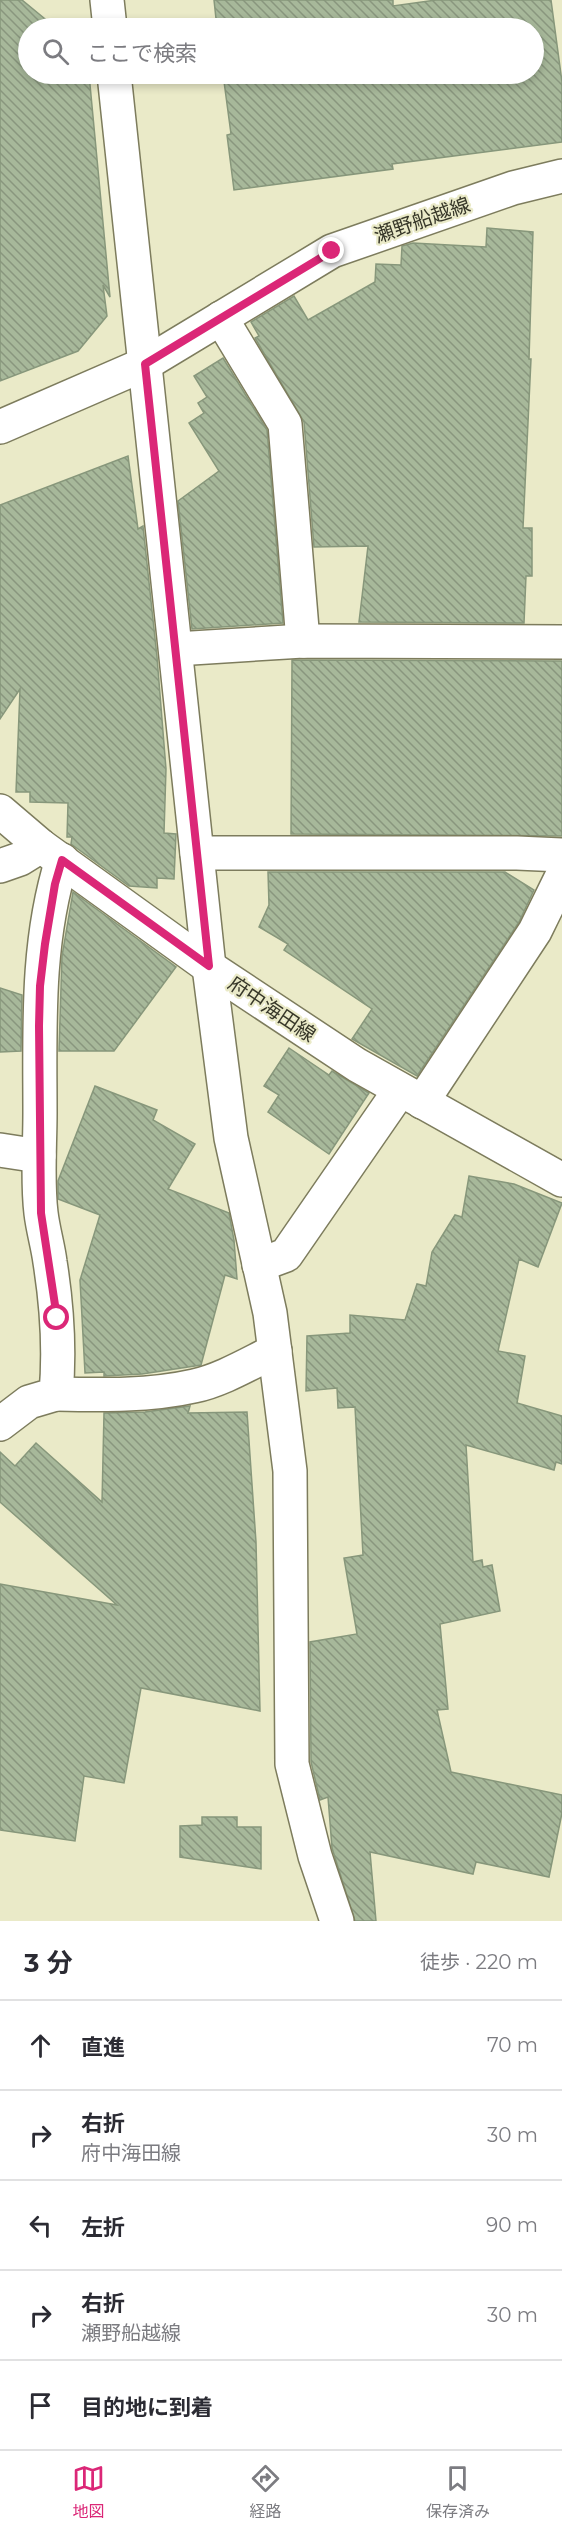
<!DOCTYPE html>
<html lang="ja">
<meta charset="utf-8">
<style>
body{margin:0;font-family:Montserrat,"Noto Sans JP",sans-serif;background:#f2f2f3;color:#2b2b33}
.stop{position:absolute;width:18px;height:18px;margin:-14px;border:4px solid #db2777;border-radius:50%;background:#fff}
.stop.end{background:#db2777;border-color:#fff;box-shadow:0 2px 6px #0008}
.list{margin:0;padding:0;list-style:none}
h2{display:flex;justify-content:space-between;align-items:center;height:78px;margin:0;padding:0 24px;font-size:26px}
h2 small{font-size:20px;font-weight:400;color:#7c7c81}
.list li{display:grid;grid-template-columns:39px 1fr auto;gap:18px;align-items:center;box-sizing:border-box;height:90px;padding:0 24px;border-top:2px solid #e1e1e2}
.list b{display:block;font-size:22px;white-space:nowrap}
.list p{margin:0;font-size:20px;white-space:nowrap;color:#7c7c81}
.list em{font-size:20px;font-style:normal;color:#7c7c81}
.icon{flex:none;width:33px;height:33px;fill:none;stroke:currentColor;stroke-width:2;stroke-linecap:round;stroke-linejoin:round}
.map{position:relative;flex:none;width:562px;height:1921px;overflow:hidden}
.search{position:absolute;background:#fff;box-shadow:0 3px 9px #0003;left:18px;right:18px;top:18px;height:66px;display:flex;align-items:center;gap:15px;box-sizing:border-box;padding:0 21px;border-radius:33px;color:#7c7c81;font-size:22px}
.sheet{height:528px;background:#fff}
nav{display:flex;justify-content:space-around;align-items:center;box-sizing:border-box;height:84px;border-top:2px solid #e1e1e2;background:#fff;font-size:16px;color:#7c7c81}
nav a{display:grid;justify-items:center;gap:3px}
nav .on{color:#db2777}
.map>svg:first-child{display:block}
</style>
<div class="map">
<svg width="562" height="1921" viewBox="0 0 562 1921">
<defs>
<pattern id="building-back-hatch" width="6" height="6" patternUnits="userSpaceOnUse" patternTransform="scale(1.5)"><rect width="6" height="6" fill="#a7b89a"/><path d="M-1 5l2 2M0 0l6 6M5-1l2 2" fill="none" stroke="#89967e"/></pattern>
</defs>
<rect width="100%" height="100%" fill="#eaeac8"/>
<g fill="url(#building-back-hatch)" stroke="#87977b" stroke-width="1.5">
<polygon points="0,0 22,0 56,28 28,28 28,74 89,74 110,297 103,285 107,316 78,351 0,381"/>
<polygon points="214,0 393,0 393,6 436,0 551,0 562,82 562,142 392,164 393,169 234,190 227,135 231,134 223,74 534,74 534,28 217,28"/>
<polygon points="487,228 533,232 529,359 531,359 523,528 532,528 532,576 526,576 524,623 359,622 368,546 314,547 304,422 255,338 259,336 251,322 294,296 308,320 375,282 376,264 401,265 402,246 413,243 486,247"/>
<polygon points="223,358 267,430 283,623 192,629 178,501 219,471 189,423 204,413 198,403 207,397 194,376"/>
<polygon points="128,456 138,529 143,526 157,657 166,769 164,833 176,834 174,879 157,878 157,888 129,886 71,844 72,837 67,837 68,803 30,802 30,792 16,792 20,689 0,719 0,505"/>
<polygon points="292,660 562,661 562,836 291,834"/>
<polygon points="268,872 505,872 534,890 519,922 417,1076 352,1039 372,1009 284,950 288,944 259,927 269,905"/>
<polygon points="73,892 176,967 114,1051 59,1051 62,956"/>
<polygon points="0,988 22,995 21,1051 0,1052"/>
<polygon points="289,1048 329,1075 332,1071 369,1093 329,1154 268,1112 279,1095 264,1086"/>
<polygon points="95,1086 157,1110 153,1120 195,1144 168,1189 229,1213 234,1240 237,1279 225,1275 201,1365 142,1374 104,1376 104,1372 85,1373 80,1280 100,1215 58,1199 58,1181"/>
<polygon points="469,1176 514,1184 562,1203 538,1267 519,1259 498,1351 525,1356 517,1403 562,1416 562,1464 556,1462 554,1470 466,1445 473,1562 482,1560 483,1567 492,1565 500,1611 440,1624 448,1709 437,1710 451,1772 562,1795 562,1813 549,1877 476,1862 473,1874 370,1852 376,1921 355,1921 332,1848 328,1797 320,1800 311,1762 310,1642 357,1634 344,1558 363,1555 355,1407 338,1408 337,1388 306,1391 307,1336 350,1333 350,1315 405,1320 417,1284 426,1286 432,1252 455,1215 462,1217"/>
<polygon points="190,1406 188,1413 247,1412 256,1542 260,1711 141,1688 124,1783 84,1776 75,1841 0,1830 0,1584 117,1605 0,1502 0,1452 15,1466 36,1443 102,1502 104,1413 145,1412"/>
<polygon points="202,1817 237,1817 237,1827 261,1827 261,1869 180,1857 180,1826 202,1825"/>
</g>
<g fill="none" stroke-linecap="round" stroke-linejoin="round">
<g stroke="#7d7c5d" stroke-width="36">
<g id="minor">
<polyline points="107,0 110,28"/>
<polyline points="114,74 209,967 231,1138 270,1313 290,1471 292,1764 315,1856 337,1921"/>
<polyline points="221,318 285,424 303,641"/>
<polyline points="176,649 303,641 562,642"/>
<polyline points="197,853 517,853 562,855"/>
<polyline points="0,866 20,859 41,846"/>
<polyline points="422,1102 535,931 562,876"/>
<polyline points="0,1150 39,1156"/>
<polyline points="259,1265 286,1255 400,1090"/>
<path d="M56 1394C102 1395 150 1396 194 1386 222 1380 250 1363 275 1351"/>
<path d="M0 1424 29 1402 56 1394C60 1349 57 1306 50 1262 48 1246 43 1230 41 1213 37 1180 40 1146 40 1113 40 1028 36 943 62 860"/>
</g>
</g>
<g stroke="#7d7c5d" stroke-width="36">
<g id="secondary">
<polyline points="0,427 145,364 332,251 513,188 562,176"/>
<polyline points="0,811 41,846 209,967 357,1065 562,1180"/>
</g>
</g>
<use href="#minor" stroke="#fff" stroke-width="33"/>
<use href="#secondary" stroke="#fff" stroke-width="33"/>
</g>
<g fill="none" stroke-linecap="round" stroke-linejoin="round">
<polyline stroke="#db2777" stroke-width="8" points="57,1318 41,1213 39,1026 40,986 45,944 55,884 62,860 209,966 145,364 332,251"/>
</g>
<g text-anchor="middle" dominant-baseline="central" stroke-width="4.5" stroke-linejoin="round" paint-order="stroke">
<g font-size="20" fill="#373729" stroke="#eaeac8">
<text transform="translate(422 220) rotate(-19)">瀬野船越線</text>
<text transform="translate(272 1009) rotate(34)">府中海田線</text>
</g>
</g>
</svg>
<div class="stop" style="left:57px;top:1318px"></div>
<div class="stop end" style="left:332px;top:251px"></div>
<div class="search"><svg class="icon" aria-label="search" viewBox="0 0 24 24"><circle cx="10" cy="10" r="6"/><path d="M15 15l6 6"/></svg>ここで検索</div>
</div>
<section class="sheet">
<h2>3 分<small>徒歩 · 220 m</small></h2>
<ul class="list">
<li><svg class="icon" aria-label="ahead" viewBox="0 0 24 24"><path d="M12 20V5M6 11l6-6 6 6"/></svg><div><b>直進</b></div><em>70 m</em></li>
<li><svg class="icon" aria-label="right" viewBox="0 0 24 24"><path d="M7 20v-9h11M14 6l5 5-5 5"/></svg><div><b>右折</b><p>府中海田線</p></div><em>30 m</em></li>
<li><svg class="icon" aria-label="left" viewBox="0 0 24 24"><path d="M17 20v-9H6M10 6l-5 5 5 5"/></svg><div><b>左折</b></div><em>90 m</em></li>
<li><svg class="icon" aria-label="right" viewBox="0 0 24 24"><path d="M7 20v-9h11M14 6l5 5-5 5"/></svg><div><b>右折</b><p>瀬野船越線</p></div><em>30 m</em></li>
<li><svg class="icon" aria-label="arrive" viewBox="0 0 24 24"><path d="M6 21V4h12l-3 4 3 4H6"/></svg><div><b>目的地に到着</b></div></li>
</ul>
</section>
<nav>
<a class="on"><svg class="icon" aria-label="map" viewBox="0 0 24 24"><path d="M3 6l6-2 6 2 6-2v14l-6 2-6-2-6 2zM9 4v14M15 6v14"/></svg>地図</a>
<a><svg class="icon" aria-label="directions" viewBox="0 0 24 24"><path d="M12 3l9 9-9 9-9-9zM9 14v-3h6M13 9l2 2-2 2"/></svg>経路</a>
<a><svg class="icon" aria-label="saved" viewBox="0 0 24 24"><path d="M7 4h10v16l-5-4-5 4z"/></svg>保存済み</a>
</nav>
